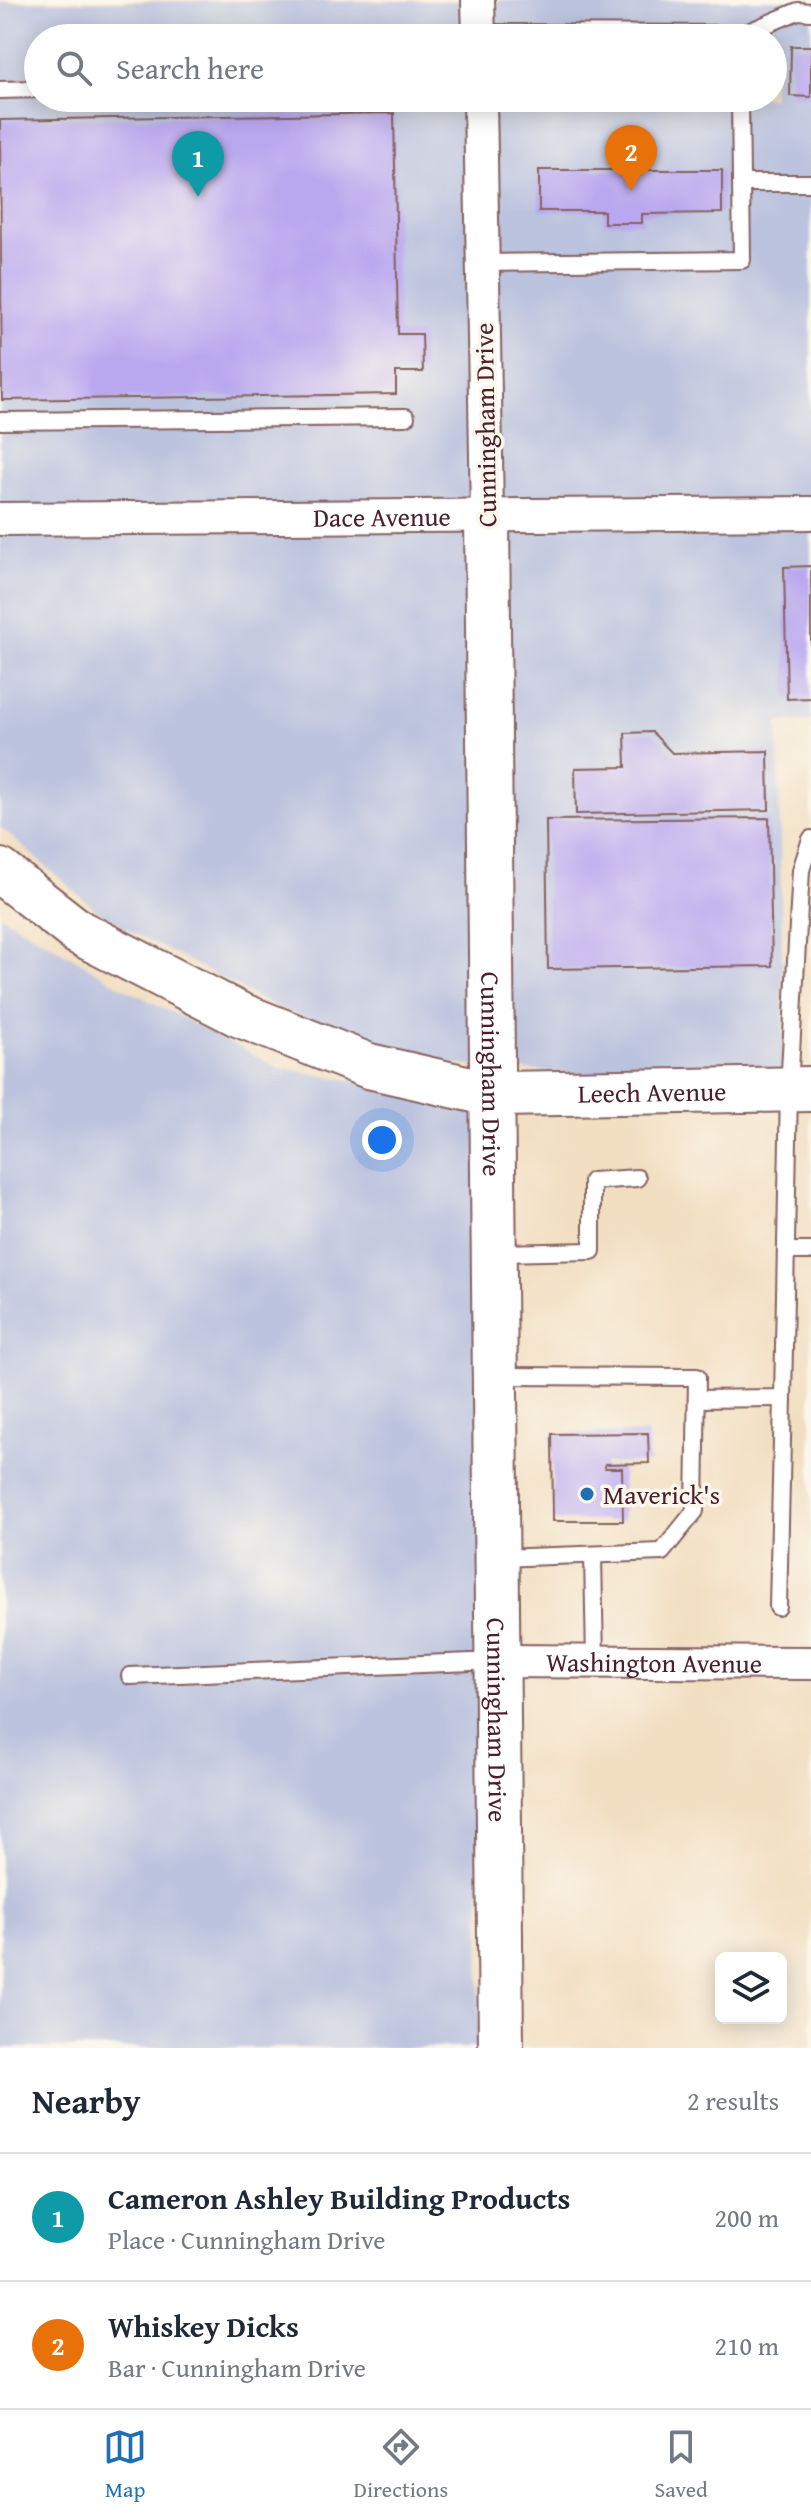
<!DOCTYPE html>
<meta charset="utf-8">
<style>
body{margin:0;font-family:"Gentium Book Plus",serif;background:#f6f6f7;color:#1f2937}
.controls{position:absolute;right:24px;bottom:24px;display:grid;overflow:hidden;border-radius:12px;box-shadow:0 4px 20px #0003}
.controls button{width:72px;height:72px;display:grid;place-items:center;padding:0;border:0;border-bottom:2px solid #e0e1e3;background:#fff;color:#1f2937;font:40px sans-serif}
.you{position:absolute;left:382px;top:1140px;width:28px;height:28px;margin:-20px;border:6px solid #fff;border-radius:50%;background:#1a73e8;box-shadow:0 0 0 12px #1a73e833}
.badge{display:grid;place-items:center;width:52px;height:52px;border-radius:50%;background:#1f6fb2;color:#fff;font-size:26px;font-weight:700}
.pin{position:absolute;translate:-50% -66px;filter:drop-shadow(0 2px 4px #0008)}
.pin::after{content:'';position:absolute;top:42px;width:28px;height:24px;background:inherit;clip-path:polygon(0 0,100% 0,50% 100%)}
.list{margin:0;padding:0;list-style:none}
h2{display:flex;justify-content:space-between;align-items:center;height:104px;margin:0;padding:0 32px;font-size:34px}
h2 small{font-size:26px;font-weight:400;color:#747a83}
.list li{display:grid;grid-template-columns:52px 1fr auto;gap:24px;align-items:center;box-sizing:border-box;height:128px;padding:0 32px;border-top:2px solid #e0e1e3}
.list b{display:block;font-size:30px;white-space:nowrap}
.list p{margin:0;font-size:26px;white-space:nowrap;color:#747a83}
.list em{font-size:26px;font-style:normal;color:#747a83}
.icon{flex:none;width:44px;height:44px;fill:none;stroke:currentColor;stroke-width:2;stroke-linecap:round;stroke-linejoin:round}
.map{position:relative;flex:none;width:811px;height:2048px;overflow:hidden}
.search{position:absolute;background:#fff;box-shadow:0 4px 20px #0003;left:24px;right:24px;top:24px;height:88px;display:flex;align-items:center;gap:20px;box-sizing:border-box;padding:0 28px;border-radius:44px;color:#747a83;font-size:30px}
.sheet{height:360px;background:#fff}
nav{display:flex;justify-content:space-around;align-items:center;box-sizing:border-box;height:112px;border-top:2px solid #e0e1e3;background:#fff;font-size:22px;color:#747a83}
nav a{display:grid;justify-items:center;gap:4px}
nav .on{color:#1f6fb2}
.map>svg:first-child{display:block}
</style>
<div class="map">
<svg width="811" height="2048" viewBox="0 0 811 2048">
<rect width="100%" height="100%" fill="#fbf7ec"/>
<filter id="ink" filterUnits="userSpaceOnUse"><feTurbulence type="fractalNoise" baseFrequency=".0125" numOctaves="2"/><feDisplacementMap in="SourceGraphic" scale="16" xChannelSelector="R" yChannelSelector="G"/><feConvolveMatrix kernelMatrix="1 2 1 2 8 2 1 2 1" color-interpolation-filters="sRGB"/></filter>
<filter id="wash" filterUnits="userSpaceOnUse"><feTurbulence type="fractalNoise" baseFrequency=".006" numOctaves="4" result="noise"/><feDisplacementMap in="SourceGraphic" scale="32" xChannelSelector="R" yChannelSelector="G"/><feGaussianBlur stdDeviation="1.8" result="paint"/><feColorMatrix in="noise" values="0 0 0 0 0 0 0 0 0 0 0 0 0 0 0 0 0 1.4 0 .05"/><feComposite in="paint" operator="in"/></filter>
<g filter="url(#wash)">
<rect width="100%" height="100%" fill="#f2dec1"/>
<g fill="#bcc3de" fill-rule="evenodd">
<path d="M811 0V721L778 722 784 1072 592 1075 448 1064 280 1009 107 919 0 827V2ZM38 38H773V98H38Z"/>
<polygon points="0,915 124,988 279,1068 487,1104 479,2048 0,2048"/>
</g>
<g id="blocks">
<g fill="#b9a7ef">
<polygon points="791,46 811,46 811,97 790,96"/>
<polygon points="394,113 398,334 422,334 423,372 396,372 396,394 2,400 0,120"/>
<polygon points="539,170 722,170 722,213 642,214 642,223 604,223 604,211 539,211"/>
<polygon points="811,566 811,698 787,699 784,567"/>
<polygon points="652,732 672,753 768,751 769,810 576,814 575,768 626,767 625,733"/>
<polygon points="769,818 772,966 548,969 546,820"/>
<polygon points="648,1433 649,1463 605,1464 605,1468 622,1468 623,1521 553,1521 552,1434"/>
</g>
</g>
</g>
<g filter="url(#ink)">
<use href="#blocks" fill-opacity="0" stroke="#856260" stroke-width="2"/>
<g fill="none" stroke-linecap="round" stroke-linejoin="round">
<g stroke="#856260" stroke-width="20">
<g id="lane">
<polyline points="479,33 739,34 739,38"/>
<polyline points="739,36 798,11 811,12"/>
<polyline points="0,90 38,89"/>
<polyline points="741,183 811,183"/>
<polyline points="483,263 742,260 740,98"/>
<polyline points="0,421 406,417"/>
<polyline points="786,1251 811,1251"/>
<polyline points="496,1253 592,1251 592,1181 637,1178"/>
<polyline points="697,1399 783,1398 789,1089 801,870 811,839"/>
<polyline points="593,1555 595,1662"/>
<polyline points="498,1558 662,1552 695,1511 697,1377 498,1376"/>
<polyline points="778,1607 783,1398"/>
<polyline points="130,1676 496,1661"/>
</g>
</g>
<g stroke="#856260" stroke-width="36">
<g id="street">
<polyline points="478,0 479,38"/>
<polyline points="480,98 487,516"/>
<path id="s1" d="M0 519 811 513"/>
<path id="s2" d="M498 1661 811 1663"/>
</g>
</g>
<g stroke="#856260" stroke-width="48">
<g id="secondary">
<path id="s3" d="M487 516 501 2048"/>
<path id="s4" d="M0 871 78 932 238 1014 369 1066 492 1094 811 1089"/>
</g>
</g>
<use href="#lane" stroke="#fff" stroke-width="16"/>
<use href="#street" stroke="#fff" stroke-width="32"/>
<use href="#secondary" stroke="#fff" stroke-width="44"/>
</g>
</g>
<circle fill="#1f6fb2" stroke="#fbf7ec" stroke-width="3" cx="587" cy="1494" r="8"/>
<g text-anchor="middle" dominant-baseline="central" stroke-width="7" stroke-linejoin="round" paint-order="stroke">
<g font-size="26" fill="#4a1f2b" stroke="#fbf7ec">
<text transform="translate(485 425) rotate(-91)">Cunningham Drive</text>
<text stroke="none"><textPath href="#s1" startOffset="382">Dace Avenue</textPath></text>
<text stroke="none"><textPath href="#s3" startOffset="558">Cunningham Drive</textPath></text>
<text stroke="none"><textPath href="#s4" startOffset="706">Leech Avenue</textPath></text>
<text stroke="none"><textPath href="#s2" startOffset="156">Washington Avenue</textPath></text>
<text stroke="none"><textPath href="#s3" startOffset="1204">Cunningham Drive</textPath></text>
</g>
<g font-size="26" fill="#4a1f2b" stroke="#fbf7ec" text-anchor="start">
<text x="603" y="1494">Maverick's</text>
</g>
</g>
</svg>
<div class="controls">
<button><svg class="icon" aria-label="layers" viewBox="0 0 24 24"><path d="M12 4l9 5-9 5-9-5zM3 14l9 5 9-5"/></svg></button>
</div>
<div class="you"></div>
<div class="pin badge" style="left:198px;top:197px;background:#0f9aa8">1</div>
<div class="pin badge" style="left:631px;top:191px;background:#e8710a">2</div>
<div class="search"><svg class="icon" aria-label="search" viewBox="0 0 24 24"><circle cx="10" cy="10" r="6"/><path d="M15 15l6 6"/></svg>Search here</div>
</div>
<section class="sheet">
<h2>Nearby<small>2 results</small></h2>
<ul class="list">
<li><span class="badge" style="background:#0f9aa8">1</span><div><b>Cameron Ashley Building Products</b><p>Place · Cunningham Drive</p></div><em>200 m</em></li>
<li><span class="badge" style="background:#e8710a">2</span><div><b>Whiskey Dicks</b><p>Bar · Cunningham Drive</p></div><em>210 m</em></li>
</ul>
</section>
<nav>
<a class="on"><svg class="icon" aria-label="map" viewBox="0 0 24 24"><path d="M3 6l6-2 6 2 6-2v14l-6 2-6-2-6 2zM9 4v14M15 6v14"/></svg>Map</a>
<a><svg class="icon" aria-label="directions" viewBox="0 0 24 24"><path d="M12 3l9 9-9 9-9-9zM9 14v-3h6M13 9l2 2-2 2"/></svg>Directions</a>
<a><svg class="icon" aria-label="saved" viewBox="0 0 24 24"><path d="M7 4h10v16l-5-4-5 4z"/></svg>Saved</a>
</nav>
